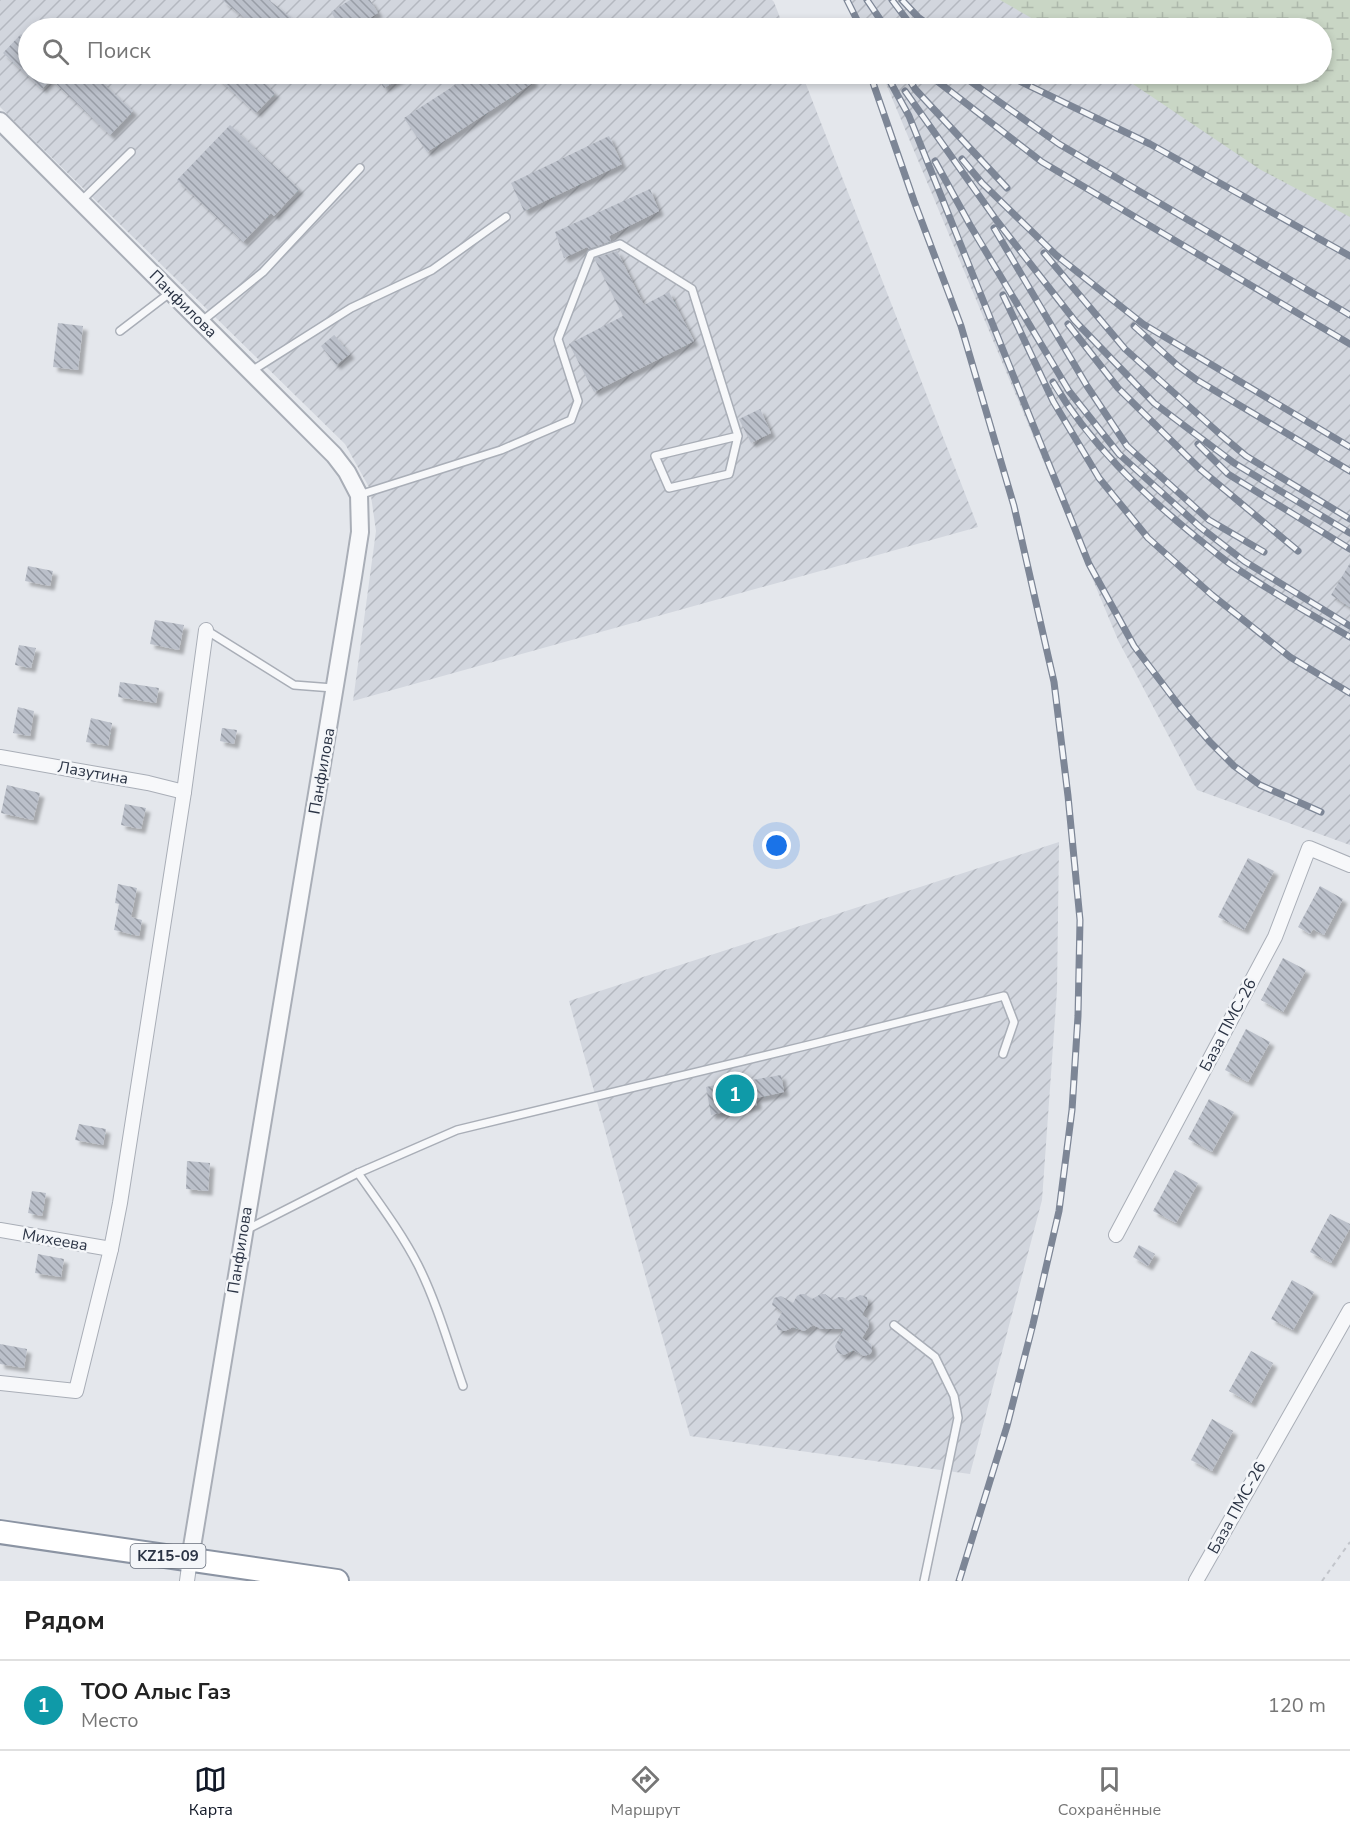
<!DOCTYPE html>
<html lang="ru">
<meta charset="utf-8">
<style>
body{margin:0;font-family:"Nunito Sans",sans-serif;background:#f6f6f6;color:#222}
.you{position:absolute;left:777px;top:846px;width:21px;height:21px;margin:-15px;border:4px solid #fff;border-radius:50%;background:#1a73e8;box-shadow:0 0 0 9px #1a73e833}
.badge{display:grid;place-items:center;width:39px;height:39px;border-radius:50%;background:#111827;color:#fff;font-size:20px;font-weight:700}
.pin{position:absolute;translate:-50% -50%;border:3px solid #fff;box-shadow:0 2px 6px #0006}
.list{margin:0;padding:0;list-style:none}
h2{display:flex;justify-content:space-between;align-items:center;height:78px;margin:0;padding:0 24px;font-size:26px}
h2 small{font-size:20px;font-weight:400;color:#767676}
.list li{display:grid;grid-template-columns:39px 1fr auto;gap:18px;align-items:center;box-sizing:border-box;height:90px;padding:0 24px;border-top:2px solid #e0e0e0}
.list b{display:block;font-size:22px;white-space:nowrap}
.list p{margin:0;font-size:20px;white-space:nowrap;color:#767676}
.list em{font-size:20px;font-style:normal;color:#767676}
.icon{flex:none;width:33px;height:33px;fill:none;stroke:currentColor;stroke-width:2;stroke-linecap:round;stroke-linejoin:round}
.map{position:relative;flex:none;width:1350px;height:1581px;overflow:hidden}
.search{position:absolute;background:#fff;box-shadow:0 3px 9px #0003;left:18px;right:18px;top:18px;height:66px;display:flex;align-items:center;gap:15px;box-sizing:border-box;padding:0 21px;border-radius:33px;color:#767676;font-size:22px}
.sheet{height:168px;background:#fff}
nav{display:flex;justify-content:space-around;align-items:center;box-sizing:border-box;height:84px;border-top:2px solid #e0e0e0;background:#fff;font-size:16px;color:#767676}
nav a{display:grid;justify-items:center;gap:3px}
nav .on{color:#111827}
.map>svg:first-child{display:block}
</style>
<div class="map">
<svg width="1350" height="1581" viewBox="0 0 1350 1581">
<defs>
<pattern id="industrial-furrows" width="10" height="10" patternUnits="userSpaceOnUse" patternTransform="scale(1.5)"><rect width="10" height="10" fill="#d2d6de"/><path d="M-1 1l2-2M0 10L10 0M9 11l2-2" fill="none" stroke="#b4b8c0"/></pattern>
<pattern id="wetland-marsh" width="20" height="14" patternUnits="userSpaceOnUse" patternTransform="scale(1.5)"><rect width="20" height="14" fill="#c9d6c5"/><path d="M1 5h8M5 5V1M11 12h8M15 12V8" fill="none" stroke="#adb8ab"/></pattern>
<pattern id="building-back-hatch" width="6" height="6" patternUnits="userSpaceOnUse" patternTransform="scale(1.5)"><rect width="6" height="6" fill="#bbc0ca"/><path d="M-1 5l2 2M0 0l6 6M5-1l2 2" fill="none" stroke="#989da6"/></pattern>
<filter id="shadow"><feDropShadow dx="4.5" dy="4.5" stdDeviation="1.5" flood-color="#0004"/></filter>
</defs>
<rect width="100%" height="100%" fill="#e4e7ec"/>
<g fill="url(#industrial-furrows)">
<polygon points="0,0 772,0 774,2 784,28 28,28 28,74 802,74 978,527 353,701 376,531 370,489 345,444 0,107"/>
<polygon points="851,0 1110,0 1152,28 863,28"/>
<polygon points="882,74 1220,74 1350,160 1350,845 1197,790 1118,640"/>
<polygon points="1059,842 1057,990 1042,1200 970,1474 690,1436 569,1001"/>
</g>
<polygon fill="url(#wetland-marsh)" points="1000,0 1350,0 1350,217 1261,170 1118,74 1322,74 1322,28 1049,28"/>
<g fill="url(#building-back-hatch)" filter="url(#shadow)">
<polygon points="222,0 269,0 304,28 257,28"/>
<polygon points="350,0 370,0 378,13 353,28 341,28 331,12"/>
<polygon points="21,34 28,40 28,74 93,74 133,111 110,135 51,79 42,89 3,53"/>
<polygon points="213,74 254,74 275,93 256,113"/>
<polygon points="375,74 407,74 384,88"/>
<polygon points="472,74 528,74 534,82 427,152 404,118"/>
<polygon points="230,125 299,189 274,216 271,213 243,242 177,180"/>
<polygon points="609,136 622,164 524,211 511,183"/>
<polygon points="650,189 659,211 609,236 611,241 589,249 587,247 564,258 555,232"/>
<polygon points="617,251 644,305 669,292 694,341 594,392 569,344 623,316 595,260 595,258"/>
<polygon points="58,323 83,326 78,370 53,367"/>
<polygon points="334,335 350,354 336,365 321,346"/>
<polygon points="760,409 771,433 751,443 739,419"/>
<polygon points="1350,563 1350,607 1331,595"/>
<polygon points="28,566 53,571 50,586 25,581"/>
<polygon points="155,620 184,625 179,650 150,644"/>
<polygon points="19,645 36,648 31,668 15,665"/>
<polygon points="120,682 159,688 156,703 118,697"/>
<polygon points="18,707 34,711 30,736 13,733"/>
<polygon points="91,718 112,723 108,746 86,742"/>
<polygon points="222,728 237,730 234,744 220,741"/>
<polygon points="7,785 40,793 33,820 1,813"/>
<polygon points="125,804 146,808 141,829 121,825"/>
<polygon points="1248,858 1274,871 1244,930 1218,917"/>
<polygon points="118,884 137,888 131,917 142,920 139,936 114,930 119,904 115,903"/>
<polygon points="1320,886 1343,899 1324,935 1313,929 1310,934 1298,927"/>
<polygon points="1283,958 1306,970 1283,1012 1261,1000"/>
<polygon points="1246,1029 1270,1042 1248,1082 1225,1070"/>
<polygon points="781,1075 784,1092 756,1098 757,1105 711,1115 706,1087 751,1078 752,1080"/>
<polygon points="1209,1099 1234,1112 1212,1152 1188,1139"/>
<polygon points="79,1124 106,1129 103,1145 75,1140"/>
<polygon points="187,1161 210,1163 208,1191 186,1189"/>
<polygon points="1175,1170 1198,1183 1176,1223 1153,1211"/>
<polygon points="32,1191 46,1193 42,1216 28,1213"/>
<polygon points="1330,1214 1350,1224 1350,1228 1331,1263 1310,1252"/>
<polygon points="1139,1245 1155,1254 1148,1266 1133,1257"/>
<polygon points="38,1254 64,1259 61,1277 35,1273"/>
<polygon points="1292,1280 1314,1292 1293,1330 1271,1319"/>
<polygon points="801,1294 805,1294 812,1299 821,1294 825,1294 833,1300 839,1297 843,1297 848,1301 860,1295 867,1297 868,1304 862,1315 868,1319 869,1326 862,1338 871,1344 872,1351 870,1354 864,1356 853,1350 844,1355 838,1353 835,1346 844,1329 821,1329 813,1325 804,1331 793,1327 785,1331 778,1330 776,1323 782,1312 772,1305 774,1298 781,1296 793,1303 797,1296"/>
<polygon points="0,1344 27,1349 24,1368 0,1364"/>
<polygon points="1251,1351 1273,1363 1251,1403 1229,1391"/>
<polygon points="1212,1419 1233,1431 1212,1471 1191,1460"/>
</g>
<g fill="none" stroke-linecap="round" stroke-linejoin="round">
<g stroke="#a9aeb7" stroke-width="10">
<g id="service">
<polyline points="80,202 131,152"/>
<polyline points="201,322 263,272 360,168"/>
<polyline points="120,331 171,292"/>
<polyline points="250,372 351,308 432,270 506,217"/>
<polyline points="359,495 501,450 571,420 578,401 558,339 591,254 620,244 692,289 738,436 729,474 669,488 655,456 738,436"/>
<polyline points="206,630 294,685 333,688"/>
<path d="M358 1173C379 1203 401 1232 418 1265 437 1303 449 1346 463 1386"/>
<polyline points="246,1230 358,1173 457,1130 813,1044 1004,996 1014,1022 1003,1054"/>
<polyline points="894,1325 935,1357 954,1396 958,1418 924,1581"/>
</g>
</g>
<g stroke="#a9aeb7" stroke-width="16">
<g id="minor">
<polyline points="0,757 148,783 184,792"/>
<polyline points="0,1230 111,1249"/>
<polyline points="1116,1235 1275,937 1309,848 1350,865"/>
<polyline points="0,1383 76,1391 111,1249 120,1203 184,792 206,630"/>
<polyline points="187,1581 190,1559"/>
<polyline points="1196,1581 1350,1310"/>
</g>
</g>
<g stroke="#a9aeb7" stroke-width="20">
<polyline id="tertiary" points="0,121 334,455 347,472 359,495 360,532 353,577 190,1559"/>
</g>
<g stroke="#8b94a3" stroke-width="26">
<polyline id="trunk" points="0,1532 337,1581"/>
</g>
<polyline stroke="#c2c5cb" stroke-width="2" stroke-dasharray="4.5 4.5" stroke-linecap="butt" points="1322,1581 1350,1542"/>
<use href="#service" stroke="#f7f8fa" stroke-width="7"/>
<use href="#minor" stroke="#f7f8fa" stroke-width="14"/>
<use href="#tertiary" stroke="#f7f8fa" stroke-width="16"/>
<use href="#trunk" stroke="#fff" stroke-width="22"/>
<g stroke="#7d8696" stroke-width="7">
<g id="rail">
<polyline points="847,0 861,28"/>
<polyline points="867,0 886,28"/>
<polyline points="892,0 913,28"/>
<polyline points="902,0 918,17 933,28"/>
<polyline points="870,74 914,201 961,326 1014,506 1054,682 1068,796 1080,920 1078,1016 1072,1110 1059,1211 1033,1324 1007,1426 959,1581"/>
<polyline points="886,74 909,116 1089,564 1134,646 1180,707 1210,742 1234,766 1260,785 1321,812"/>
<polyline points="906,74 915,89 1007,188"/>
<polyline points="928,74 1042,162 1350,344"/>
<polyline points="960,74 1059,144 1350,315"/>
<polyline points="1005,74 1150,144 1350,256"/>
<polyline points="905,91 997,221 1075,321 1154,403 1234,463 1350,533"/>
<polyline points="962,159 982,183 1056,255 1143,324 1350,447"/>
<polyline points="935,161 970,225 1069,391 1119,454 1200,527 1244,561 1350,626"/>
<polyline points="994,228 1087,386 1127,446 1209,520 1264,552"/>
<polyline points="1044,253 1125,349 1221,435 1246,456 1350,519"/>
<polyline points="1003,295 1053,401 1099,478 1148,538 1212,595 1290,657 1350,693"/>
<polyline points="1068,324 1118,388 1200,469 1298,551"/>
<polyline points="1134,326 1178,366 1197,380 1350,471"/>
<path d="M1053 382C1089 443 1142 493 1196 537 1209 547 1222 559 1236 568 1273 593 1312 615 1350 637"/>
<polyline points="1198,444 1228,474 1350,549"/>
</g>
</g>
<use href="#rail" stroke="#f4f6f9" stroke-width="4.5" stroke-dasharray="14" stroke-linecap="butt"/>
</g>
<g text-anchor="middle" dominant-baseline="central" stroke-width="5" stroke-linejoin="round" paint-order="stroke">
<rect fill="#f4f6f9" stroke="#676e7b" stroke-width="1.5" x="130.5" y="1544" width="75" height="24" rx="4.5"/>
<g font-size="15" font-weight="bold" fill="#2b3445">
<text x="168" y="1556">KZ15-09</text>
</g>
<g font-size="16" fill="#2b3445" stroke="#f4f6f9">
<text transform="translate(183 304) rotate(45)">Панфилова</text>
<text transform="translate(322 771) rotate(-80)">Панфилова</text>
<text transform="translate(93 773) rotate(10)">Лазутина</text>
<text transform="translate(1228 1025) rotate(-62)">База ПМС-26</text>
<text transform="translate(55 1240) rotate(10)">Михеева</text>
<text transform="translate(240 1250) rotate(-81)">Панфилова</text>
<text transform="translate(1237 1508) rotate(-61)">База ПМС-26</text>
</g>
</g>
</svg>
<div class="you"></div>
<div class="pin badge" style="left:735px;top:1094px;background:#0f9aa8">1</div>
<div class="search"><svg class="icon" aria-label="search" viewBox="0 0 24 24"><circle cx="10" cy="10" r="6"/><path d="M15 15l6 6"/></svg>Поиск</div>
</div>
<section class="sheet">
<h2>Рядом<small></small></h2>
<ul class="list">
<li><span class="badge" style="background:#0f9aa8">1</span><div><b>ТОО Алыс Газ</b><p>Место</p></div><em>120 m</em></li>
</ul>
</section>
<nav>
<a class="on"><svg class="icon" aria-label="map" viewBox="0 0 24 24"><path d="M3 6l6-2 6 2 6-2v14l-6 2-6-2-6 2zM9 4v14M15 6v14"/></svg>Карта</a>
<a><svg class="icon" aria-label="directions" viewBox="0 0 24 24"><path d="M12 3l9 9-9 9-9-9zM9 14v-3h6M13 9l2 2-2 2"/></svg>Маршрут</a>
<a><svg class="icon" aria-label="saved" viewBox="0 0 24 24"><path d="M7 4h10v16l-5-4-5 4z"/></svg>Сохранённые</a>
</nav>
